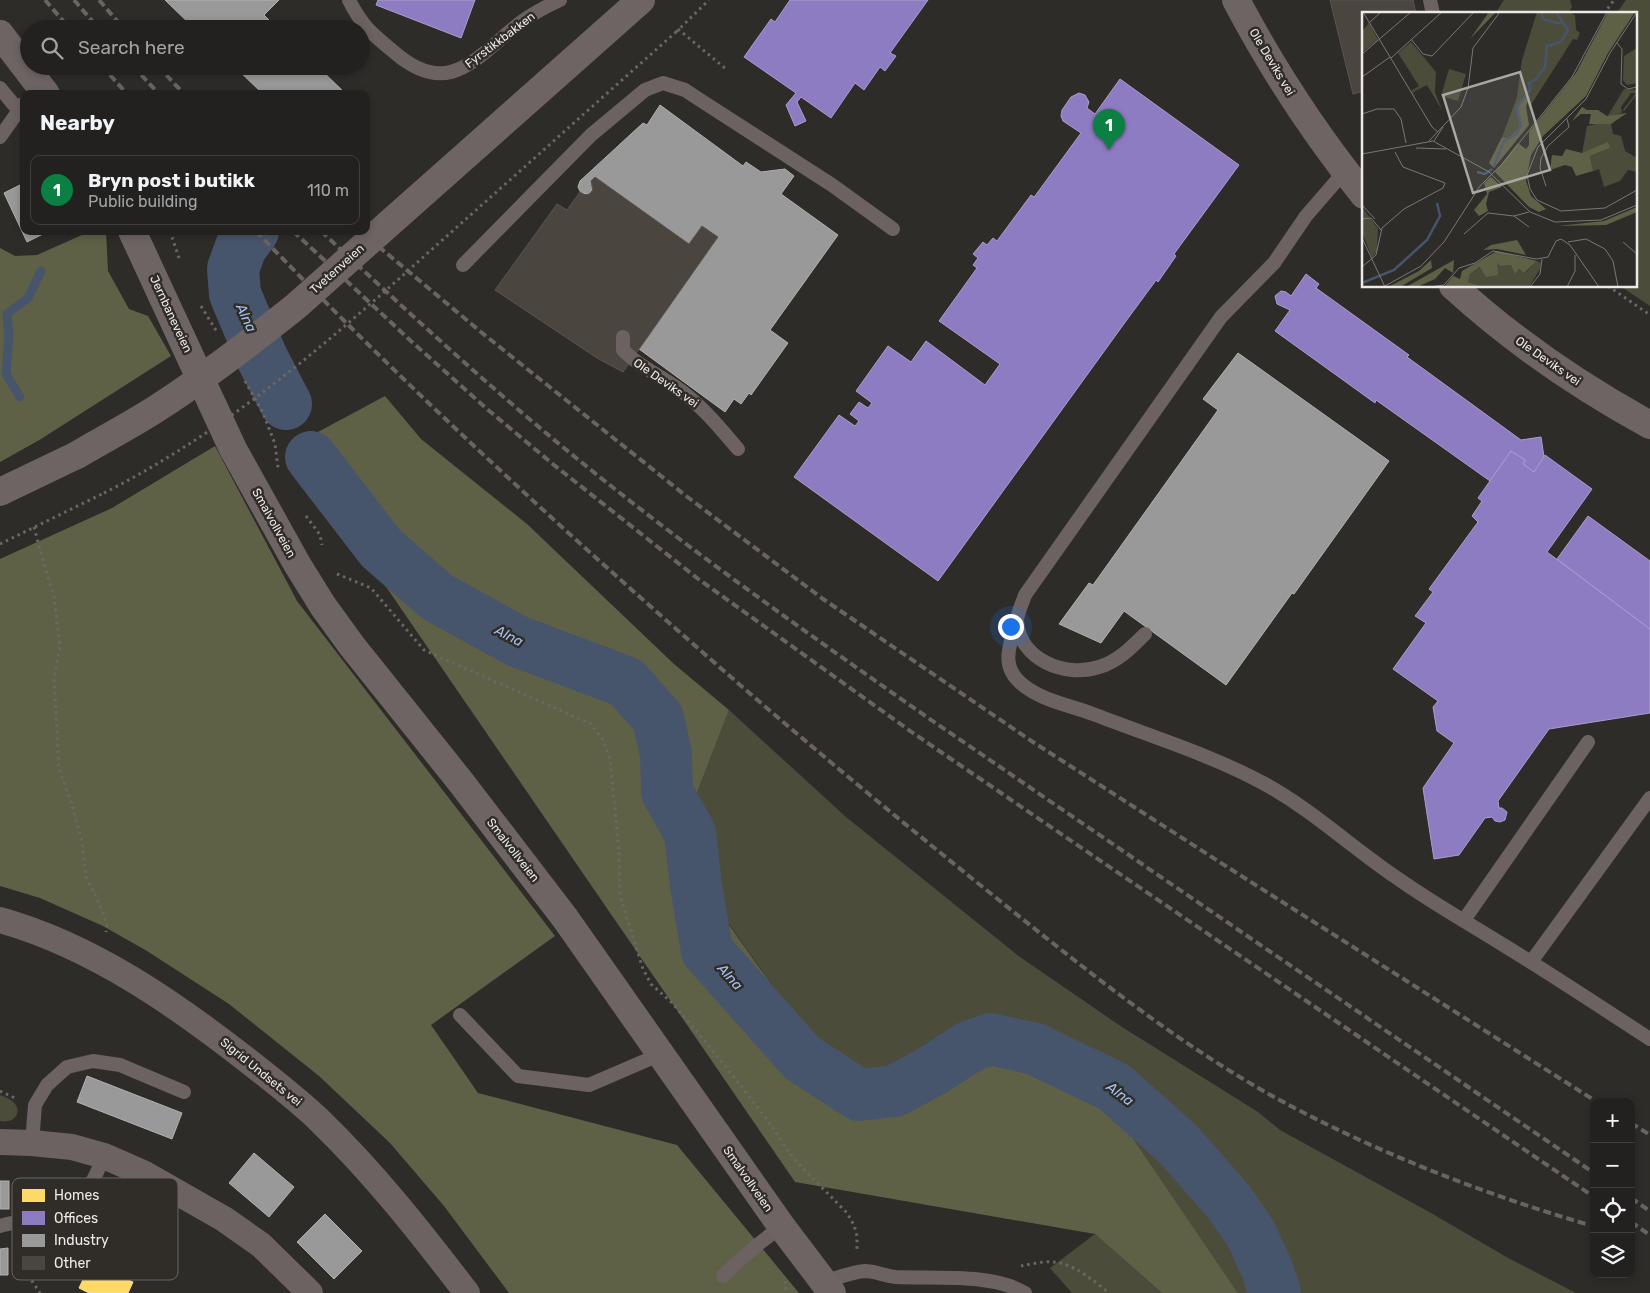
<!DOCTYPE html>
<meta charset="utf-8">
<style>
body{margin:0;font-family:Rubik,sans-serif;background:#2a2928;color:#f1f3f6}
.controls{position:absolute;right:15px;bottom:15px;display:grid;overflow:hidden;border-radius:10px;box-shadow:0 2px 8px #0003}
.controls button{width:45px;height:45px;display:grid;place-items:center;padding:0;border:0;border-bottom:1px solid #3f3e3d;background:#22211f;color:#f1f3f6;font:25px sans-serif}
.you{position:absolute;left:1010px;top:626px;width:18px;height:18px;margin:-12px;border:4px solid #fff;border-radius:50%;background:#1a73e8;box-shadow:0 0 0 8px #1a73e833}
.badge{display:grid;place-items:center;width:32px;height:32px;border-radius:50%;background:#0b8043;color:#fff;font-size:16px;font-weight:700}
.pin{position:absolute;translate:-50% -41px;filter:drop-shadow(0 1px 2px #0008)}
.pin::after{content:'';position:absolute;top:26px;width:18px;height:15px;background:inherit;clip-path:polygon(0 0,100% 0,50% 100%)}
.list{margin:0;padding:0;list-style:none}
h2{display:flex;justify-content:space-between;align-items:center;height:65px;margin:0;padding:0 20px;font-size:21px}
h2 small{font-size:16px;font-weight:400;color:#a2a3a4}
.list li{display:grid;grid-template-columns:32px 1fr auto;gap:15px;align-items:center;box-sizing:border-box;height:70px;margin:0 10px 10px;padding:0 10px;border:1px solid #3f3e3d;border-radius:10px}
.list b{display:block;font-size:19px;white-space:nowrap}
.list p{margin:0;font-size:16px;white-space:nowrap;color:#a2a3a4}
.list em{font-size:16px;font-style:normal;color:#a2a3a4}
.icon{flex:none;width:28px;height:28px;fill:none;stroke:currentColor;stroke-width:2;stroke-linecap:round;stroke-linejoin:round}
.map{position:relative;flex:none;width:1650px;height:1293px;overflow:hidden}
.search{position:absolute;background:#22211f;box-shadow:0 2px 8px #0003;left:20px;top:20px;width:350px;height:55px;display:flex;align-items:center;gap:12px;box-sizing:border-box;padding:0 18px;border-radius:28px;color:#a2a3a4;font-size:19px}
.panel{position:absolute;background:#22211f;box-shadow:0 2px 8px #0003;left:20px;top:90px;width:350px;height:145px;border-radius:10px}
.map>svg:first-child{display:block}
</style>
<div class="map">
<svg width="1650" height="1293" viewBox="0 0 1650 1293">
<rect width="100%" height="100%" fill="#2e2c29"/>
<g fill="#4b4d3a">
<polygon points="1504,0 1570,0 1572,7 1567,14 1495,14"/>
<polygon points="1626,0 1650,0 1650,306 1620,286 1636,286 1636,14 1616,14"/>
<polygon points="729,710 846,817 1020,957 1122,1027 1258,1112 1280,1130 1431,1213 1510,1259 1576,1293 1238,1293 1094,1081 984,1033 881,1090 814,1044 722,914 688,816"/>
<path d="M0 1095C5 1097 11 1099 14 1103 21 1109 17 1120 8 1121 6 1122 3 1121 0 1121Z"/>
<polygon points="1095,1234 1162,1293 1072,1293 1050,1268"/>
</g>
<g fill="#5f6146">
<polygon points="91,231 106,231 108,271 129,309 148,316 171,356 41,439 0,462 0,248 15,256 37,255"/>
<polygon points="385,396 421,439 527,524 674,664 729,710 688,816 722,915 814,1044 881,1090 984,1033 1094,1081 1238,1293 1162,1293 1095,1234 795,1182 290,447"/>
<polygon points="215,446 297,601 555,936 431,1025 478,1093 677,1145 799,1293 509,1293 444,1206 390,1143 319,1076 229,1004 147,951 103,926 40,898 0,886 0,559 112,508"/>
</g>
<polygon fill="#ffd966" stroke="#fade8d" points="91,1263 133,1282 128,1293 89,1293 79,1288"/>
<g fill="#8e7cc3" stroke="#aa9dce">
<polygon points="378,0 475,0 461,38 376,5"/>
<polygon points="790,0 928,0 890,53 896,56 885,71 880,67 864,90 855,83 831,118 801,97 797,102 806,121 795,126 786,105 796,93 744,57 771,19 775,22"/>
<polygon points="1120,79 1239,165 1174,254 1176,256 1158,282 1156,280 1154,283 1126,321 938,581 794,477 839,415 855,426 859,421 850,414 859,402 868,408 872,403 856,391 888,346 911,362 926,341 985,385 1000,364 939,321 977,268 973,265 978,258 973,254 983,242 987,245 993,238 997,241 1031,195 1034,197 1035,196 1081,133 1063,121 1061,116 1062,110 1071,97 1079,93 1085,95 1089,102 1087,108 1095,114"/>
<polygon points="1306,274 1319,284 1316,288 1409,355 1407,357 1521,440 1541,437 1544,457 1534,472 1523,464 1525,460 1511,451 1490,481 1376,400 1375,403 1275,331 1290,310 1277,304 1275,296 1281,291 1286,292 1291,296"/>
<polygon points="1511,451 1525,460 1523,464 1534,472 1545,455 1592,489 1547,552 1650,629 1650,713 1549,729 1498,801 1499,808 1502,808 1507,812 1505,820 1500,822 1495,821 1492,817 1485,818 1459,855 1434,859 1423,788 1454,743 1437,731 1433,707 1438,701 1393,669 1426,623 1415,616 1433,592 1429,589 1478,522 1472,516 1482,501 1478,498"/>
<polygon points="1588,516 1650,561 1650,629 1557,559"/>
</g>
<g fill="#999" stroke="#b2b1b0">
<polygon points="165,0 279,0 264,15 278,29 195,29"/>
<polygon points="234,66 317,66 346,94 263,94"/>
<polygon points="660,105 743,166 746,162 761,172 785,169 794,176 781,194 838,235 770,330 788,343 751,395 749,393 741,404 734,399 725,412 639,349 718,237 702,226 689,244 595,177 591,181 593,188 589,194 581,193 578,187 580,181 643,123 647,125"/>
<polygon points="24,183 24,231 49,231 27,242 4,193"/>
<polygon points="1238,353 1389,461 1294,594 1292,593 1226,685 1124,611 1101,643 1059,624 1089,583 1093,585 1218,410 1203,399"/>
<polygon points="87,1076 182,1113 172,1139 77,1102"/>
<polygon points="254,1153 294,1187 269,1217 229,1183"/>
<rect x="0" y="1181" width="9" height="28"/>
<polygon points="325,1214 362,1251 334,1279 297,1242"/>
<polygon points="8,1248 8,1275 0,1275 0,1249"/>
</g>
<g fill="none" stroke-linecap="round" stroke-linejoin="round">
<polyline stroke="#47556c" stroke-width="9" points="20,397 6,374 9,335 7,314 28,298 41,271"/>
<g stroke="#47556c" stroke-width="52">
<polyline points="253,231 241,247 233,269 235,294 262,358 286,404"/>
<polyline points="311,457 381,548 437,597 517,641 626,682 658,718 666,754 667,792 690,833 696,885 707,951 802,1058 859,1095 895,1091 930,1072 969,1047 990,1039 1035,1049 1114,1087 1178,1144 1229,1202 1251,1234 1267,1269 1275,1293"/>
</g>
</g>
<g fill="#4b4540" stroke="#575553">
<polygon points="1330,0 1413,0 1416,14 1364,14 1364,91 1353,94"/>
<polygon points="595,177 689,244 702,226 718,237 623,372 597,358 495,290 557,204 567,210 580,192 585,195 589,194 593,191 591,181"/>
</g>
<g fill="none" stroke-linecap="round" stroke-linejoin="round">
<g stroke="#6e6665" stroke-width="3" stroke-dasharray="2.5 4" stroke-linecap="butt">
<polyline points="1604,14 1614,0"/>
<polyline points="678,29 726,69"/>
<polyline points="676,32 709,0"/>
<polyline points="170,231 180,261"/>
<polyline points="1608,286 1650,315"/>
<polyline points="201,306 217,332"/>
<polyline points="245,381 263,413 275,444 278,468"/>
<polyline points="306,516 320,535 322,545"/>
<polyline points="34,527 46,571 54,596 60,647 54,678 59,769 71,802 82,841 86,877 100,905 107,925 106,932"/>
<polyline points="0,544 104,493"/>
<polyline points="337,574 371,588 424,650 591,724 603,740 610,759 619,851 620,896 643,969 651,984 672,1003 710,1047 766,1118 793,1158 847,1213 854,1225 857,1236 857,1250"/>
<polyline points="0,1091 15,1098"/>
<polyline points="14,1246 24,1269 40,1293"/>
<path d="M1021 1266C1031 1264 1043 1261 1053 1262 1073 1263 1094 1281 1109 1293"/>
<polyline points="785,1281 786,1293"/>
</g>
<g stroke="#6c6261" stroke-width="14">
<path d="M349 0C362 26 372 34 394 52 449 100 476 57 520 23 532 14 547 6 560 0"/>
<polyline points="1430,0 1433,14"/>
<polyline points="0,88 14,105 17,106 24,104"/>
<polyline points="0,137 22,106"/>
<polyline points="463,265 591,135 645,90 663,83 685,90 697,98 832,185 893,229"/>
<path d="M623 337V350C639 367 662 376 680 390 703 407 720 428 738 449"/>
<path d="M1017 620C1010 645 999 666 1023 685 1043 701 1069 705 1093 714 1150 736 1209 754 1263 783 1313 810 1353 849 1400 880 1434 904 1470 924 1505 946 1554 976 1602 1008 1650 1039"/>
<path d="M1145 634C1131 648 1117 662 1099 667 1065 678 1020 660 1017 621 1017 613 1023 602 1025 595L1221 317 1274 263 1306 216 1345 171"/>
<polyline points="1464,920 1588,742"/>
<polyline points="1531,962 1650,798"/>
<polyline points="460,1015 518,1076 589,1085 661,1054"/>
<polyline points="32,1143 35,1105 47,1085 67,1067 93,1061 120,1065 184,1092"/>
<path d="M0 1226C30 1218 64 1216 86 1191 94 1182 99 1167 104 1156"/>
<path d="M723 1276C741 1258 760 1241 782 1227"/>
<path d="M824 1282C837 1278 851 1272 865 1271 875 1271 885 1276 896 1277 934 1279 992 1273 1025 1293"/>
</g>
<g stroke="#6c6261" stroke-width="26">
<path d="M0 920C93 946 177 1005 252 1064 275 1082 298 1100 319 1120 374 1173 421 1233 467 1293"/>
<polyline points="0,1142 32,1143 72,1147 104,1156 145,1174 224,1219 261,1245 310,1293"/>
</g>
<g stroke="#6f6464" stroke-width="28">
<path d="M1236 0C1273 70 1314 133 1364 195"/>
<polyline points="0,34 46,94"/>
<polyline points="132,231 233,449 297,564 323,606 352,646 460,781 565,918 782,1227 832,1293"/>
<path d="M1453 286C1513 341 1579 386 1650 425"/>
<polyline points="0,492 77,455"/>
</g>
<g stroke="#6a6362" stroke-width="4" stroke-dasharray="8 4" stroke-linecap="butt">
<polyline points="45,0 70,29"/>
<polyline points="74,0 99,29"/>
<polyline points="99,0 124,29"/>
<polyline points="102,66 127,94"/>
<polyline points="133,66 159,94"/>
<polyline points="158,66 184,94"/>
<path d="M256 231C413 395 582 548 754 697 841 772 930 845 1020 917 1101 982 1183 1046 1274 1097 1373 1151 1478 1192 1586 1224"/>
<polyline points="293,231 412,342 487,409 554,465 697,578 913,733 1594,1197"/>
<path d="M321 231C412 316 503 400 601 478 705 561 814 638 924 715L1594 1173"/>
<polyline points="360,231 481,332 686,496 823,599 1033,742 1232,870 1597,1102"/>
<polyline points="1631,1123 1650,1135"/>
<polyline points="1631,1198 1650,1211"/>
<polyline points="1631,1222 1650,1235"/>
</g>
<path stroke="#6e6665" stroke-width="3" stroke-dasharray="2.5 4" stroke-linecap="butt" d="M104 493C232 428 333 338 439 243 518 173 597 102 676 32"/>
<path stroke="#6f6464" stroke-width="28" d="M77 455C104 439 133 424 159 407 207 376 251 342 295 307L641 0"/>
</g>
<g text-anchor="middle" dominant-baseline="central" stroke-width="5" stroke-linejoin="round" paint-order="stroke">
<g font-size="12" fill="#edeae7" stroke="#302c27">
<text transform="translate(500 40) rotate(-37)">Fyrstikkbakken</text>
<text transform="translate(1272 62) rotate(59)">Ole Deviks vei</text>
<text transform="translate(337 269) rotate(-42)">Tvetenveien</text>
<text transform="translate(171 314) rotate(65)">Jernbaneveien</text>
<text transform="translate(1548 361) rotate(35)">Ole Deviks vei</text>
<text transform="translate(666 383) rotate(35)">Ole Deviks vei</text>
<text transform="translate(274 523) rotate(61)">Smalvollveien</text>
<text transform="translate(513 850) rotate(52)">Smalvollveien</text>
<text transform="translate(261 1072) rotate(39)">Sigrid Undsets vei</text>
<text transform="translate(748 1179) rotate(55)">Smalvollveien</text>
</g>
<g font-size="14" font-style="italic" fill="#a3c3f3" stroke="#302c27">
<text transform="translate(246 318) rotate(65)">Alna</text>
<text transform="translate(509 636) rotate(27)">Alna</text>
<text transform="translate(730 977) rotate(48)">Alna</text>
<text transform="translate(1120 1094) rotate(37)">Alna</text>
</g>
</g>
<g transform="translate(1362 12)">
<rect width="275" height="275" fill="#2e2c29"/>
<path d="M175 0H206L213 3 214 18 218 21 215 28 211 27 167 96 165 84 158 114 147 126 140 125 155 85 160 48ZM7 11 16 28 0 40V19ZM49 30 74 60 73 80 80 98 65 73 51 80 54 86 49 79 57 74 36 41ZM275 36V71L265 73 261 68 262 44ZM87 57 104 62 96 89 79 84ZM262 77 275 78V82L263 98 260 99 274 81H269L259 95 260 101 245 105ZM243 110 249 112 251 122 259 124 263 139 275 146V160L266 158 258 169 242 175 237 157 231 159 228 144 248 136 220 141 225 114ZM0 195 16 217 15 239 10 246 0 220ZM175 249 179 251 178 257 167 275H121L106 270 108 262 119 255 135 251 138 254 149 253 163 261Z" fill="#4b4d3a"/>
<path d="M127 0H134L108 27ZM246 0H273L246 41 224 84 181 124 169 143 164 169 169 184 184 197 177 200 167 195 133 160 156 131 164 137 167 133V120L214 61ZM165 84 168 85 164 94 167 113 132 156 127 151 140 125 147 126 158 114 155 97ZM220 95 225 98H236L245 104 265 101 249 112H227L229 102H219L210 109ZM246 130 248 136 228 144 231 159 214 164 210 155 203 153 188 158 190 143 200 144 204 137 220 141ZM129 165 140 175 127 180 124 192 126 199 117 204 112 198 125 182 122 171ZM275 195V200L244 213 196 214 242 209ZM155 228 164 243 135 237 121 238 129 233ZM135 239 175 249 162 261 157 257 153 262 149 253 138 254 135 251 136 263 124 265 118 255 108 262 106 270 121 275H72H82L91 264 98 267 100 259ZM69 248 70 256 38 275H26L57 259ZM92 248 91 261 83 256 73 267 55 275H44Z" fill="#5f6146"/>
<path fill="none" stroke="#47556c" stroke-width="2.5" d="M179 0 181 7 194 11 202 10M132 154 142 129 154 122 159 114 155 95 168 78 167 71 173 68 183 55 185 34 199 30 206 18 194 0M115 160 123 162 130 157M0 271 32 258 65 228 78 204 75 191"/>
<path fill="none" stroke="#7a7875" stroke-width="1" d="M1 0 70 115 76 120M275 0 248 41 224 87 176 135 165 163 168 177 175 188 199 199 243 196 275 178M7 11 19 0M49 27 61 42 70 44 112 0M255 31 260 37 259 72 266 77 275 75M0 42 49 0M29 46 80 0M0 65 28 45M0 102 15 97H32L39 107 44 131M67 129 99 95 106 76 111 36 138 0M72 129 81 115M54 136 84 137M33 140 41 155 83 171M0 142 71 129 127 160 168 200 193 210 239 208 275 193M184 174 178 156 179 146 186 134 207 115 205 107M0 193 13 207M152 204 167 200M0 207 9 206 19 218M102 222 126 201 152 204 167 215M0 226 23 275M206 230 224 227 243 237 251 249 256 275M261 230 275 242M0 255 14 243 20 216 42 197 81 176 83 171M23 274 59 254 82 230 118 174 141 151 210 65 245 0M67 275 82 273 97 256 113 251 131 239 174 247 186 245 194 229 199 227 208 233 237 275M168 275 178 262 180 247M205 275 213 259V243"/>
<path fill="#aaa8a4" fill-opacity="0.15" stroke="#aaa8a4" stroke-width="2.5" d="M158 60 188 158 111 181 81 83Z"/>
<rect width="275" height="275" fill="none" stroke="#edeae7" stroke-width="2.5"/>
</g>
<rect x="12" y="1178" width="166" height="102" rx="8" fill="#302c27" stroke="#696561" stroke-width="1"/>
<rect x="22" y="1189" width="23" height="13" fill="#ffd966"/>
<rect x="22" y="1211" width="23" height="14" fill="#8e7cc3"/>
<rect x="22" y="1234" width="23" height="13" fill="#999"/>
<rect x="22" y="1256" width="23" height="14" fill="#4b4540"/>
<g font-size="14" fill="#edeae7">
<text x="54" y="1200">Homes</text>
<text x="54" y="1223">Offices</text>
<text x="54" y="1245">Industry</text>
<text x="54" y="1268">Other</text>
</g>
</svg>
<div class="controls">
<button>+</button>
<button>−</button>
<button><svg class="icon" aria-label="locate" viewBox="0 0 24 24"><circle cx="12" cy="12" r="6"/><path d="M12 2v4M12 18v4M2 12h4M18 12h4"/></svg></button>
<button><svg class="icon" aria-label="layers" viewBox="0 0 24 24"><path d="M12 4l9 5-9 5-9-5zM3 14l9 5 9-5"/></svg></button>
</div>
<div class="you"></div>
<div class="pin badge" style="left:1109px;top:150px">1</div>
<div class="search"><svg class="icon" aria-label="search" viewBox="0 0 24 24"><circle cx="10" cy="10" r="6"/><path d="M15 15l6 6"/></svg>Search here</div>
<section class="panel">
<h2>Nearby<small></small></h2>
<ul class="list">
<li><span class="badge">1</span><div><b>Bryn post i butikk</b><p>Public building</p></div><em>110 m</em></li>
</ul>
</section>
</div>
